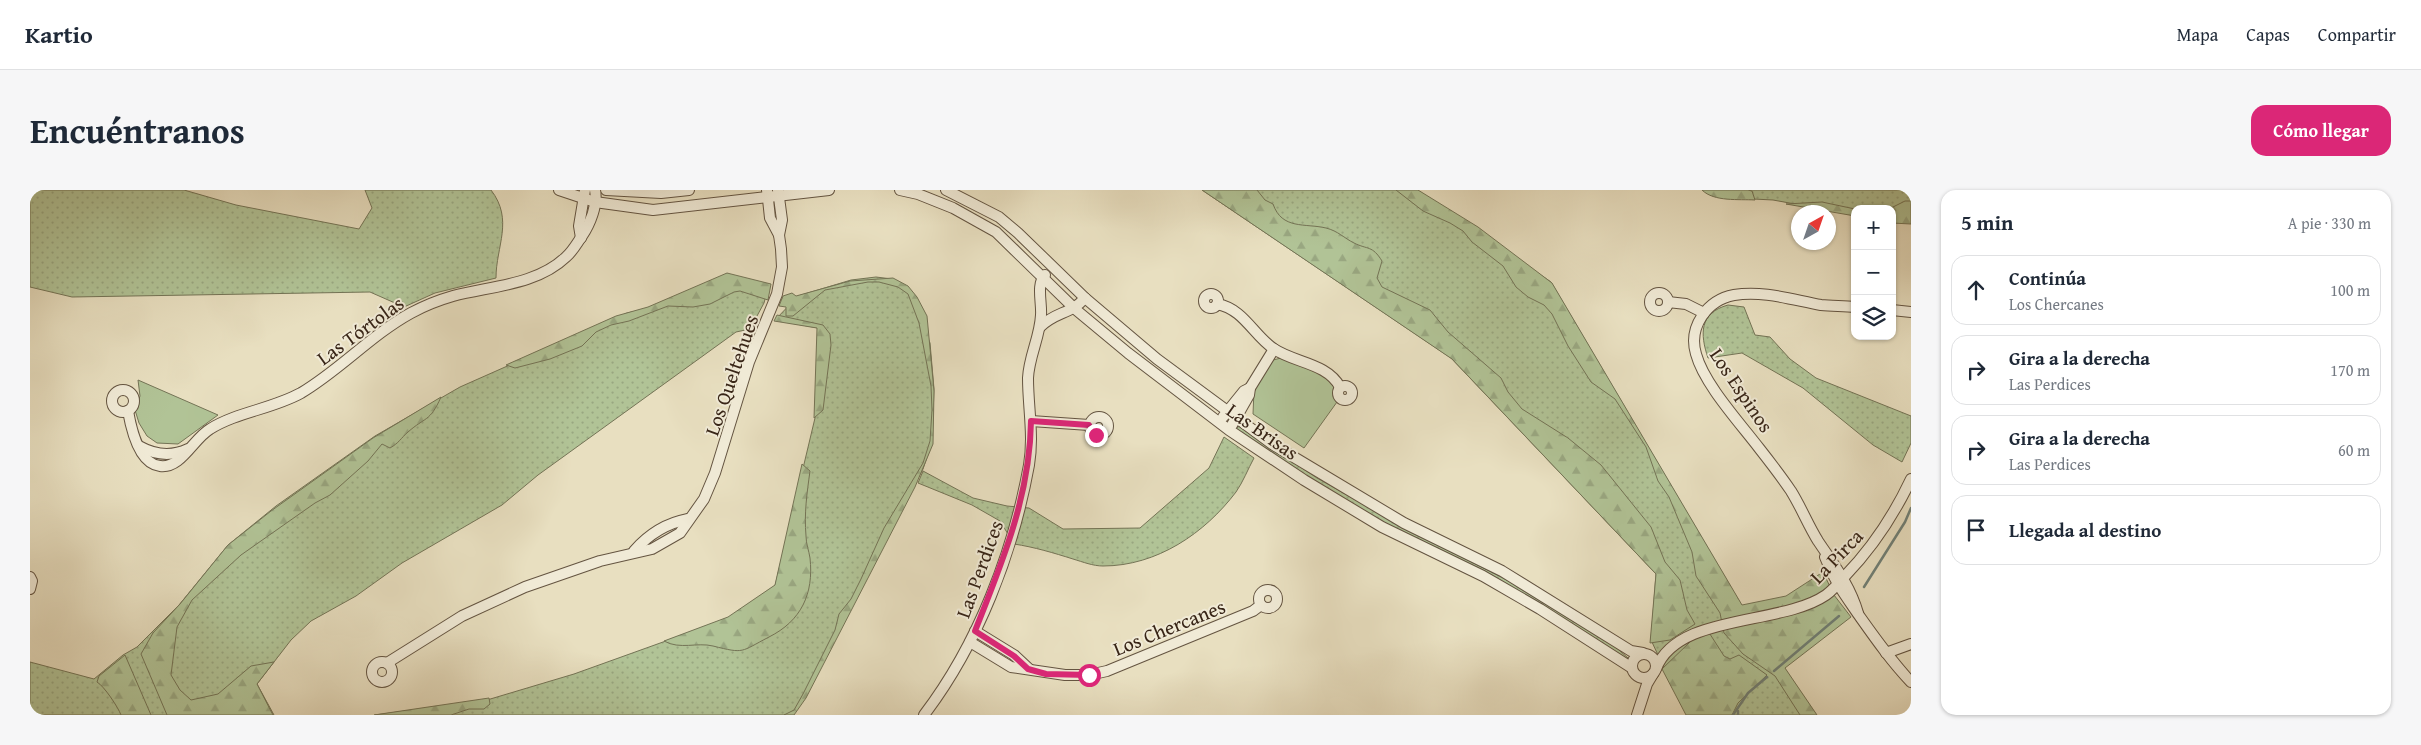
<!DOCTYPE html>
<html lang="es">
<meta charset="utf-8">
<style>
body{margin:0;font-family:"Gentium Book Plus",serif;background:#f6f6f7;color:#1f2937}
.controls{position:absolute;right:15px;top:15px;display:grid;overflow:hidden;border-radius:10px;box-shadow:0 1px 4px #0004}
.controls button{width:45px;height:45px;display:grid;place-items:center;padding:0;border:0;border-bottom:1px solid #e0e1e3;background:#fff;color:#1f2937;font:25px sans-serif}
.compass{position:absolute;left:1761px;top:15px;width:45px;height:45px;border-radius:50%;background:#fff;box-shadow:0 1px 4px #0004;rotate:40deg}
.stop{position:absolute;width:15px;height:15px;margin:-11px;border:4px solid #db2777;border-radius:50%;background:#fff}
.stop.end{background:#db2777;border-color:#fff;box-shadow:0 1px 5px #0008}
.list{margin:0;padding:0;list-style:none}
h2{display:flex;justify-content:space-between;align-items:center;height:65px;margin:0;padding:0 20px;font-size:21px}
h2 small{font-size:16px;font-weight:400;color:#747a83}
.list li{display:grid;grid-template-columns:32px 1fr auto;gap:15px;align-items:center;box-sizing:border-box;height:70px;margin:0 10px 10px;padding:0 10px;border:1px solid #e0e1e3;border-radius:15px}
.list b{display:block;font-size:19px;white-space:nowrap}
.list p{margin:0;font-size:16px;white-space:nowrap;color:#747a83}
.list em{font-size:16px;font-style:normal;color:#747a83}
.icon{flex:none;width:28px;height:28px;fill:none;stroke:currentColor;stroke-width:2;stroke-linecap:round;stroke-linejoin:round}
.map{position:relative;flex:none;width:1881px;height:525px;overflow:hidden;border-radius:15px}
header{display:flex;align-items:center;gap:30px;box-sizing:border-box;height:70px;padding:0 25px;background:#fff;border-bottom:1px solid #e0e1e3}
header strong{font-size:24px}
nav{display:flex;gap:28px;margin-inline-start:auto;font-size:18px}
.intro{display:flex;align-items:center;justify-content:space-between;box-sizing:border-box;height:120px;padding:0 30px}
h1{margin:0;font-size:35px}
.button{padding:12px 22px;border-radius:15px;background:#db2777;color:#fff;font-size:18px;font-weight:700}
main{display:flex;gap:30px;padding:0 30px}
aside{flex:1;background:#fff;border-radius:15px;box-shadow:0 1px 4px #0004}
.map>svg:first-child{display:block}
</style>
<header>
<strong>Kartio</strong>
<nav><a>Mapa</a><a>Capas</a><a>Compartir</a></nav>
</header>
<div class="intro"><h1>Encuéntranos</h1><a class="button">Cómo llegar</a></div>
<main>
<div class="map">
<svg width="1881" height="525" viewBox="0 0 1881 525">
<defs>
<pattern id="grass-dots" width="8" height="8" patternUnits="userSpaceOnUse" patternTransform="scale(1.25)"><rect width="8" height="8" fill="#b1c396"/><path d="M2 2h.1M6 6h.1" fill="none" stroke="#99a781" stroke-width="1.8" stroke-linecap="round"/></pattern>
<pattern id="forest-firs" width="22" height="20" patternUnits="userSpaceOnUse" patternTransform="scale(1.25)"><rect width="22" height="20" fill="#b1c396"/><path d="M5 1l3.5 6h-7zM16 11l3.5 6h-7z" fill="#99a781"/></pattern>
</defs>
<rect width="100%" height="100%" fill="#e8dfc0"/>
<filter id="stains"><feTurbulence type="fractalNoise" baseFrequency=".004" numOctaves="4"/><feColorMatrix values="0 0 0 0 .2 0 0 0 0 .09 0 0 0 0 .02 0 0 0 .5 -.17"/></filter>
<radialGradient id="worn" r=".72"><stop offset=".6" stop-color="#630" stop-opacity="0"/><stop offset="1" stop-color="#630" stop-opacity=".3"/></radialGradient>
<g fill="url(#grass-dots)" stroke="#747456">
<path d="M0 0H154L206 15 329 39 342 18 335 0H461C484 30 466 56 466 88L405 103 374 117 340 102 42 107 0 97Z"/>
<polygon points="1172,0 1387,0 1521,92 1712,416 1786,525 1662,525 1635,480 1621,450 1626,384 1421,168"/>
<polygon points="1675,0 1881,0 1881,33 1862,19 1825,19 1825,25 1743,10 1704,8"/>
<polygon points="846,87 862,89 877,97 900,153 904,199 902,253 893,279 763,525 345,525 457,510 544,484 697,429 745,396 785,228 788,138 745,130 768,106 821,90"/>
<polygon points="739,94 734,113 720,139 706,142 508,285 472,315 372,373 326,406 281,431 261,450 227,494 244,525 0,525 0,472 64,489 93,465 107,457 149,415 198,355 246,316 345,246 430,197 597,123"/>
<path d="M1698 115 1714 117 1725 145 1740 147 1760 169 1786 188 1881 226V253L1872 272 1843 255 1773 198 1712 163 1678 168C1670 144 1669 123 1698 115Z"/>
<polygon points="1208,236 1287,288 1361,330 1492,398 1581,453 1598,468 1597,469 1282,292 1206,239"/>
<path d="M1194 247 1224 268C1218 279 1213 292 1206 302 1175 343 1127 376 1073 376 1063 376 1053 372 1043 369 1024 363 1004 357 984 354L970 331 942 315 888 293 893 281 943 308 977 316 999 318 1033 339 1110 338 1179 278Z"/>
</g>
<g fill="url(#forest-firs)" stroke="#747456">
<path d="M1172 0H1227L1235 10 1243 14C1252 40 1275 33 1296 38 1308 41 1314 48 1324 53 1338 60 1342 55 1352 71L1347 88 1352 97 1400 120 1418 142 1471 188 1478 202 1492 219 1538 248 1571 275 1621 337 1635 372 1650 390 1657 420 1665 434 1640 450 1620 453 1626 384 1422 169Z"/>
<polygon points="1366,0 1388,0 1448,37 1522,93 1712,415 1756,406 1793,382 1804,405 1821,427 1755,478 1787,525 1770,525 1745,486 1713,464 1694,443 1690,423 1666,386 1662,362 1639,307 1628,291 1616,257 1585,209 1561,192 1538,156 1522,124 1514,115 1498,107 1486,97 1473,76 1442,52 1433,41 1420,33 1393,21"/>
<path d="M1672 0H1718L1722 1 1725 10C1709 9 1684 12 1672 0Z"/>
<polygon points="1875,11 1881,11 1881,34 1862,33 1862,19 1859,19"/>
<polygon points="1792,12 1825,19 1825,26 1756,14"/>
<polygon points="697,83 741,94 738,110 710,101 704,102 680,114 663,117 638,116 599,131 581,135 566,142 552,156 520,169 485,178 476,175 586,126 618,117"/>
<polygon points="863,88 878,96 887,107 897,126 904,201 903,254 885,297 776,508 764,525 754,525 764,520 773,504 805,440 809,424 821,409 831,389 854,338 893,273 900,251 902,220 901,196 889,133 878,104 868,97 849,92 838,92 795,100 763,126 756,126 756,117 749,116 753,106 762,103 766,106 820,91"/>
<polygon points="747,125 793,135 800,144 801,155 793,220 784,228 787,138 744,131"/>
<path d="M411 207C400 232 395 227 378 242 371 248 369 253 360 258L352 254 338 271 300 305 285 313 211 365 162 410 147 437 141 485 150 500 161 510 188 504 221 476 244 472 227 494 243 525H137L111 464 123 443 150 414 198 355 241 321 343 248Z"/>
<path d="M772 274 780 281C777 303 774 323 776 346 776 354 779 361 780 368 784 404 771 431 739 447 710 462 715 464 683 456 667 452 650 460 634 451L698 427 745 395Z"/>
<polygon points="1678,441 1694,466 1700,469 1709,465 1737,485 1708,513 1702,525 1656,525 1632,479 1661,451"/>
<path d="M95 465 121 525H91C88 517 74 496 67 492L69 486Z"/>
<polygon points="459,508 460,514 454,519 439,519 421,525 344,525"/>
</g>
<g fill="#b1c396" stroke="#747456">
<path d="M1251 168C1266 175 1291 180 1302 193 1306 199 1304 206 1307 212L1274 258 1223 224 1224 200 1243 170Z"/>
<polygon points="108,190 188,225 148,254 127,253 117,246 109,233 105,220 110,206"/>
</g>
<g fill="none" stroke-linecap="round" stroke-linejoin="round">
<g stroke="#718076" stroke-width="2.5">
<polyline points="1834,397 1875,332 1881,318"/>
<polyline points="1744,481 1809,426"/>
<polyline points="1708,521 1708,525"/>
<polyline points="1703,525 1718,503 1737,487"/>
</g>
<g stroke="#645441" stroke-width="12">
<g id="minor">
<polyline points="529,0 565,12 623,20 799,0"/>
<polyline points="576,0 631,3 659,0"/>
<polyline points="748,0 752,30 749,45"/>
<polyline points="870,0 888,4 923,18 966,42 1045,119 1098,163 1199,240 1274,290 1352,337 1453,386 1510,419 1602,478"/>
<polyline points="916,0 969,27 988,43 1055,108 1127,169 1242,254 1374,333 1472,381 1601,461 1613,463"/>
<polyline points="551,48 549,36 555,0"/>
<circle cx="1629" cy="112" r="9"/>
<circle cx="1181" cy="111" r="7"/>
<polyline points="1638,112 1656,114 1674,123"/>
<path d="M1187 114C1214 119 1223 145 1244 159 1265 173 1297 173 1310 197"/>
<path d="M1825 117C1813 116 1802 116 1791 115 1763 110 1733 100 1704 105 1677 110 1658 137 1666 164 1674 194 1710 233 1729 258 1740 272 1751 286 1761 301 1771 317 1778 335 1788 351 1804 375 1820 395 1828 423"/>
<polyline points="1862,120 1881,122"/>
<path d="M1010 137C1026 121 1040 125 1055 108"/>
<circle cx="1315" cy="203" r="7"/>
<circle cx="93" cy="211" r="11"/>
<path d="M98 221C101 238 109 274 130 276 151 279 163 249 180 239 207 222 242 219 271 203 310 180 341 145 381 123 394 116 409 110 423 106 461 96 507 95 536 67 543 61 547 53 552 46 560 34 568 15 565 0"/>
<circle cx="1069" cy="236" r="9"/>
<polyline points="1193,227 1214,201 1220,198"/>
<polyline points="1001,231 1059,235"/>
<polyline points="1202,235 1219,205 1220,198 1244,159"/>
<path d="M109 256C125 265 141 267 158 259"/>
<path d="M604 361C618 345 637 333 658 329"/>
<path d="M1795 367C1803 389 1815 405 1828 424 1845 448 1861 471 1881 492"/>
<polyline points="0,387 2,391 0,399"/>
<circle cx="1238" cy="409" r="9"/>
<polyline points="945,441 984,465 999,479"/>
<polyline points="940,452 981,477 1035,485 1059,485 1077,481 1223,421 1231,415"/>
<polyline points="1856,463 1881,454"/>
<circle cx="1614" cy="476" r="12"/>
<circle cx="352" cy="482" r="10"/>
<polyline points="357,473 432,426 495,397 570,371 622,359 650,343 674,309 685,283 719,172 747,104 752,77 751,59 749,45 740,28 737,0"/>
<path d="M1626 479C1647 423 1751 436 1796 405 1803 400 1809 393 1815 386 1843 357 1864 325 1881 289"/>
<path d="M894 525C948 454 983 363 999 275 1004 246 998 217 998 188 999 166 1010 147 1011 125 1012 113 1006 94 1015 85"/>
<polyline points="1607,525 1617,494 1623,484"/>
</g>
</g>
<use href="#minor" stroke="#f0ead6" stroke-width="10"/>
</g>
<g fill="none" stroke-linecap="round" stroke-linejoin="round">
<path stroke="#db2777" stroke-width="6" d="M1059 485 1016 484 998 479 984 466 945 441C972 373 1000 306 1001 231L1059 235 1061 241 1066 245"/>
</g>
<g text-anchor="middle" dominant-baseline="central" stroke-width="4" stroke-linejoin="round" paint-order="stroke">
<g font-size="20" fill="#382517" stroke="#f0ead6">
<text transform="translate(330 140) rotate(-36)">Las Tórtolas</text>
<text transform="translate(701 185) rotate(-71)">Los Queltehues</text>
<text transform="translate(1712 200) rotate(56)">Los Espinos</text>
<text transform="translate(1233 241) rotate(35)">Las Brisas</text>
<text transform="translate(1806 366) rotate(-46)">La Pirca</text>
<text transform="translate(949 379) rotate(-70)">Las Perdices</text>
<text transform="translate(1139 437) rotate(-22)">Los Chercanes</text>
</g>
</g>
<rect width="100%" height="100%" filter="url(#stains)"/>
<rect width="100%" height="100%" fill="url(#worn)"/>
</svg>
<div class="controls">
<button>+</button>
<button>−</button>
<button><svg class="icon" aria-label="layers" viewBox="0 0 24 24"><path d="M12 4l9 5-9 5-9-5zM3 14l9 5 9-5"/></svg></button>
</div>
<svg class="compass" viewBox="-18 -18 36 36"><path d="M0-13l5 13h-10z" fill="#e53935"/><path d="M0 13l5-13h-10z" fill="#747a83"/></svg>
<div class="stop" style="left:1059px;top:485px"></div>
<div class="stop end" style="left:1066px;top:245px"></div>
</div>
<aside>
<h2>5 min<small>A pie · 330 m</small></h2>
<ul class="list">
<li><svg class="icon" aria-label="ahead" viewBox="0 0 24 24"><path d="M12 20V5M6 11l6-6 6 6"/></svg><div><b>Continúa</b><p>Los Chercanes</p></div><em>100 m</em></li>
<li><svg class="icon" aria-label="right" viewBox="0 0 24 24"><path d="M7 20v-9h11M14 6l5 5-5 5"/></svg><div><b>Gira a la derecha</b><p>Las Perdices</p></div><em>170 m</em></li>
<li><svg class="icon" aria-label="right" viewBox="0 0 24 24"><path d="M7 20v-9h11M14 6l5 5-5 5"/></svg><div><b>Gira a la derecha</b><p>Las Perdices</p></div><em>60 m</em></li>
<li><svg class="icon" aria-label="arrive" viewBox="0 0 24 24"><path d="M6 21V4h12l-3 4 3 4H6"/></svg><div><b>Llegada al destino</b></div></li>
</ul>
</aside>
</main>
